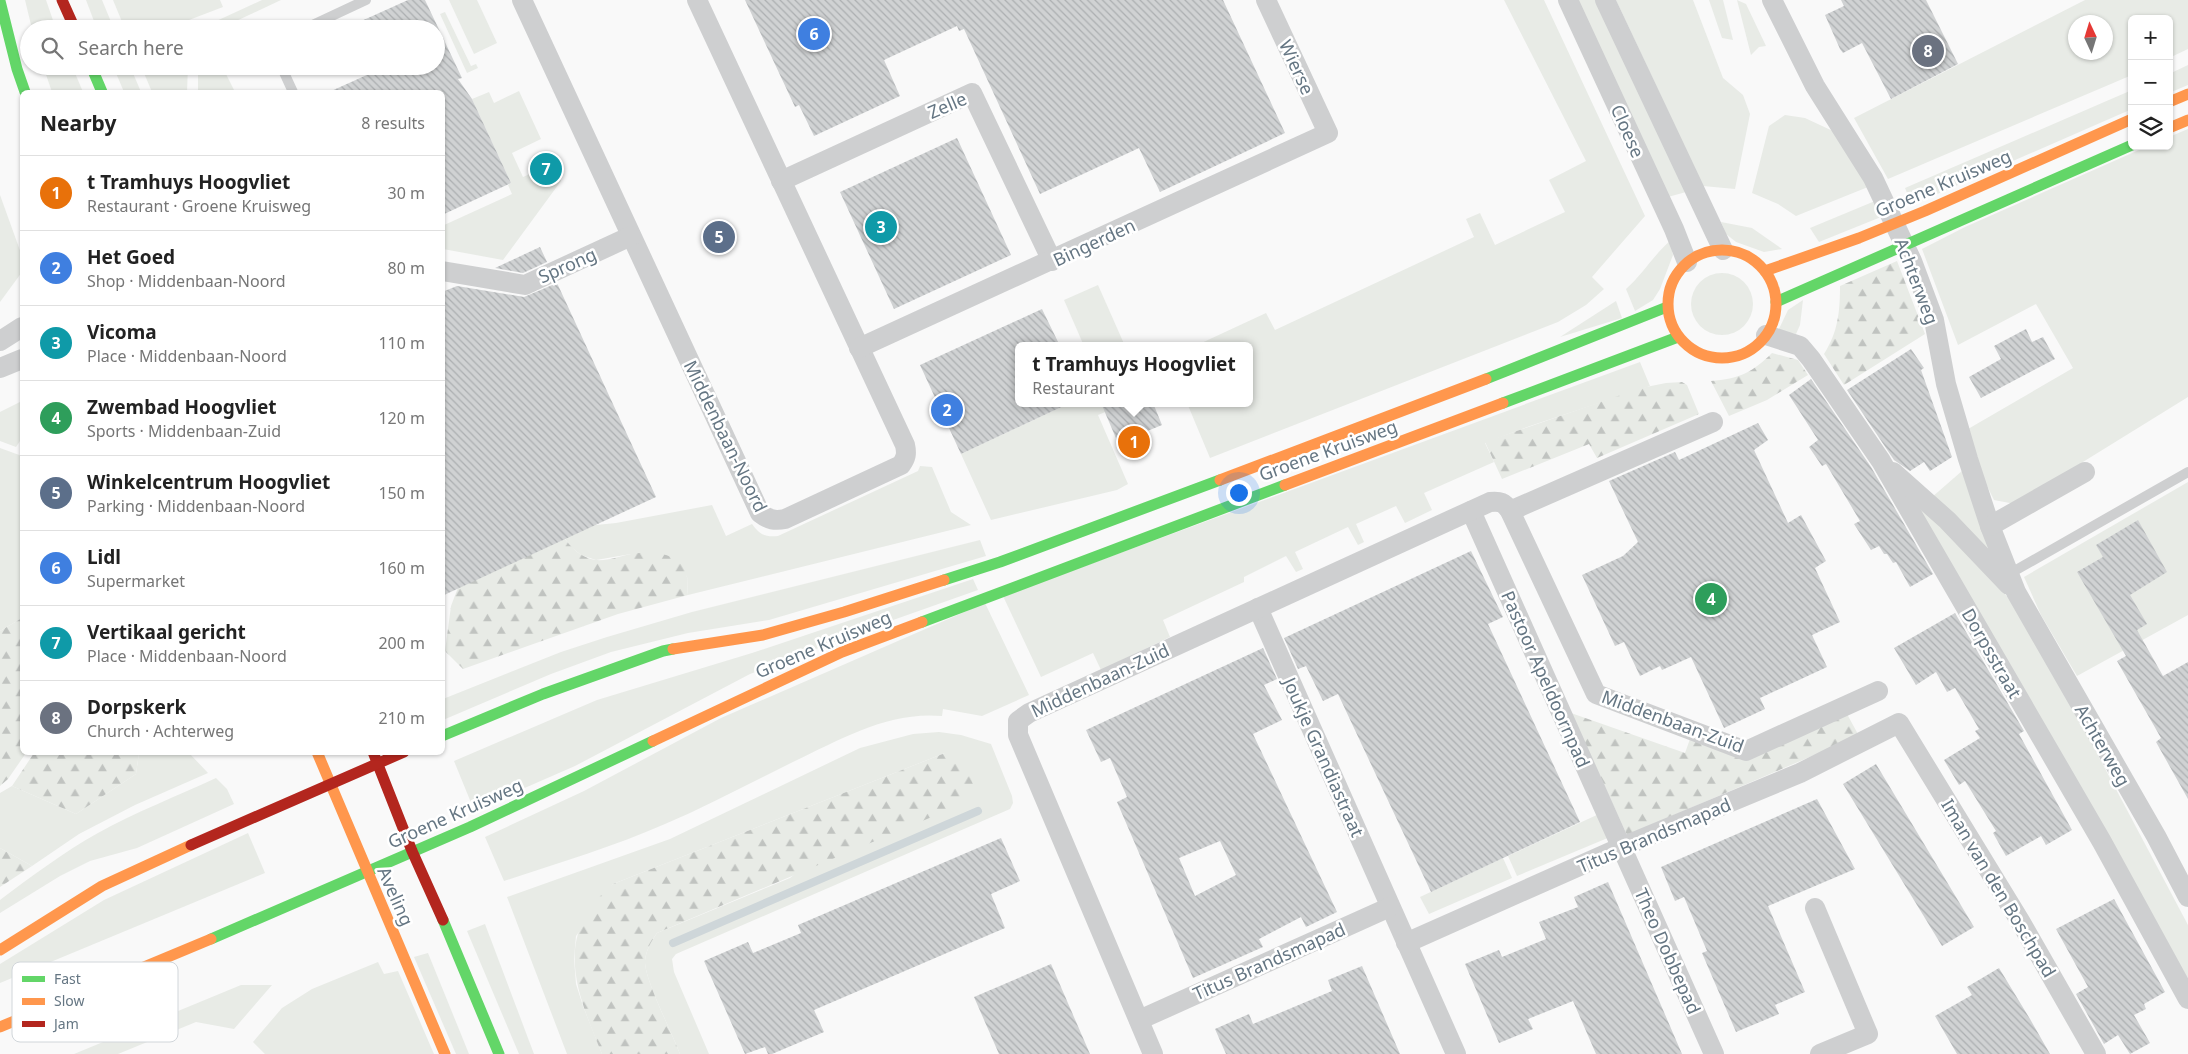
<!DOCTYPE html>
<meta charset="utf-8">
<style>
body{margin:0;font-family:"Noto Sans",sans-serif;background:#f6f6f6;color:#222}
.controls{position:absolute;right:15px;top:15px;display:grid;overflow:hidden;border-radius:8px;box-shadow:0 1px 4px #0004}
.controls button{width:45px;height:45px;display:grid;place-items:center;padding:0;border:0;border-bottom:1px solid #e0e0e0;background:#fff;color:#222;font:25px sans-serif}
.compass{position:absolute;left:2068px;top:15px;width:45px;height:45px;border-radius:50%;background:#fff;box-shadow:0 1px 4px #0004;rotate:356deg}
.you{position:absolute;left:1238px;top:492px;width:18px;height:18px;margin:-12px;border:4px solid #fff;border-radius:50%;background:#1a73e8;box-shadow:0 0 0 8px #1a73e833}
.badge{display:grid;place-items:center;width:32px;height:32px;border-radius:50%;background:#585c60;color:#fff;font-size:16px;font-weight:700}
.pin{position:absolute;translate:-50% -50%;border:2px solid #fff;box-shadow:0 1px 5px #0006}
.popup{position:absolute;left:1015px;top:342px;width:238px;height:65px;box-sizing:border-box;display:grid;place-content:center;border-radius:8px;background:#fff;filter:drop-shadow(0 1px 4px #0005);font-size:16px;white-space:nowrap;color:#767676}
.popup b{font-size:19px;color:#222}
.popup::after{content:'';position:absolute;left:50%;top:100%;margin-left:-10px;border:10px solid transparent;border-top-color:#fff}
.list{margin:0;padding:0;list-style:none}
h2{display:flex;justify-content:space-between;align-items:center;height:65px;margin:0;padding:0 20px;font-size:21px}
h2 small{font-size:16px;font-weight:400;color:#767676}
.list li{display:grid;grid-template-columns:32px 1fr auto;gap:15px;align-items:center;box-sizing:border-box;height:75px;padding:0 20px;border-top:1px solid #e0e0e0}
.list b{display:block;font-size:19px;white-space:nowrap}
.list p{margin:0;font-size:16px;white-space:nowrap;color:#767676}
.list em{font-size:16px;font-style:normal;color:#767676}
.icon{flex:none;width:28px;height:28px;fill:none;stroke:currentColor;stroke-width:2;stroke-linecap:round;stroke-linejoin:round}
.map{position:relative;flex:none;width:2188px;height:1054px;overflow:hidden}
.search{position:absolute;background:#fff;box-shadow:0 1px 4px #0004;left:20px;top:20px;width:425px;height:55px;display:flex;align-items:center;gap:12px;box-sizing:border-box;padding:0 18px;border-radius:28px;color:#767676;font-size:19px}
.panel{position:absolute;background:#fff;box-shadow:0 1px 4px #0004;left:20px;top:90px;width:425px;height:665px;border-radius:8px}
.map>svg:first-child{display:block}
</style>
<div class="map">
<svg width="2188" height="1054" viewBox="0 0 2188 1054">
<defs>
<pattern id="forest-firs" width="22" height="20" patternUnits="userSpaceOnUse" patternTransform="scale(1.25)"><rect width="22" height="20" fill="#e8ebe6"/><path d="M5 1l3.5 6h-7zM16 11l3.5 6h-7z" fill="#c0c3c0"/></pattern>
<pattern id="building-back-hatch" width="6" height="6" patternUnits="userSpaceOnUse" patternTransform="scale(1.25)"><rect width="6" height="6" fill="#d0d2d3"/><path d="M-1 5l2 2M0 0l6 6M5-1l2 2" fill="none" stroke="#acafb1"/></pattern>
</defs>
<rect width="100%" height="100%" fill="#f9f9f9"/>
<g fill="#e8ebe6" fill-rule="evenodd">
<polygon points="25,0 46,0 56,29 32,29"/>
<polygon points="86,0 102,0 114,29 97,29"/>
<polygon points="113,0 220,0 223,7 189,20 188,29 125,29"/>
<polygon points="262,0 281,0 219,29 199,29"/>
<polygon points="449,0 477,0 497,43 474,54"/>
<polygon points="1504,0 1544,0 1645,216 1592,277 1604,289 1586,305 1558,322 1210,458 1187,403 1249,403 1249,346 1195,346 1266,313 1275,330 1474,237 1466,219 1480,213 1495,245 1565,212 1549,180 1586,161"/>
<polygon points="1576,0 1597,0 1686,192 1668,197"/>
<polygon points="1616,0 1693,0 1723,78 1743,95 1750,114 1735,189 1703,186"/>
<polygon points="1709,0 1723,0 1733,40 1722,38"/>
<polygon points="1737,0 1746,4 1766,46 1759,47 1751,55"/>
<path d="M2085 0H2188V49L2169 58V19H2132V75L1888 179 1854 118ZM2076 22H2106V52H2076Z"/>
<polygon points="445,12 471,66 476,64 478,68 467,73 440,14"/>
<polygon points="2188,65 2188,85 2169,93 2169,74"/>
<polygon points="43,66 72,66 83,92 52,92"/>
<polygon points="113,66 130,66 141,92 124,92"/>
<polygon points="141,66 188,66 187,92 152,92"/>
<polygon points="198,66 222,66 235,92 198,92"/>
<polygon points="2132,90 2132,109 1912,205 1905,188"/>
<polygon points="519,91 541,139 512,153 523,177 553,164 561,181 503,260 443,249 442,226 512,194 508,185 511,183 472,99 489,92 494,103"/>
<polygon points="1785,115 1805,118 1835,132 1868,187 1796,216 1778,204 1752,193 1769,126"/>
<polygon points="2188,129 2188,397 2015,504 1994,500 1983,478 1968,429 2073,368 2036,304 1958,345 1922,249 1965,227 2148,146 2169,146 2169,137"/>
<polygon points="0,195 22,256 22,272 0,302"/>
<polygon points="1875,201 1881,217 1819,242 1810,228"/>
<polygon points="1721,222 1752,228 1782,249 1764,252 1736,242 1726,234"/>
<path d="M1670 241 1673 255 1660 289 1653 300 1635 311 1626 289C1642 275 1653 256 1670 241Z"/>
<circle cx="1722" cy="304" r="31"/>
<polygon points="1098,285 1125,346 1084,346 1064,300"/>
<polygon points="1803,300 1800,325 1796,334 1778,331 1788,310"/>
<polygon points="1616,301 1622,318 1560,337"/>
<polygon points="1640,362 1650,386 1530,426 1485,443 1494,462 1424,493 1432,510 1405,523 1396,506 1356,524 1364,542 1358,545 1348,527 1295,552 1303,569 1296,572 1286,556 1244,577 1244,582 1163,620 1170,637 1101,670 1093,653 1041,677 1003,596"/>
<polygon points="22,401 22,438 16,447 0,441 0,412"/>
<polygon points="1070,403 1127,403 1098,415 1128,484 1117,490 991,520 961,454"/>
<polygon points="0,448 22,456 22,618 0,631"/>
<path d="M920 466 932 467 951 512 971 525 688 595 687 576 631 554 596 560 581 555 571 547 563 536 586 526 616 523 712 505 726 536 752 524C760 535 765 537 778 536L918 471Z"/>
<polygon points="1962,471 1995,560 1931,498"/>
<polygon points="2188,482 2188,615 2077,676 2041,615 2024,577"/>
<polygon points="1914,500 1984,570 2010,600 2083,727 2188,925 2188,979"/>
<polygon points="980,540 986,556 769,620 688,633 611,652 551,674 443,720 443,699 561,652 607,637 692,612"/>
<polygon points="973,579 978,590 879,625 750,674 575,766 474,810 454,761 597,700 752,653"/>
<path d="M985 603 1029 695 982 716 943 709 942 716C889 711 841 739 795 761 752 782 709 805 665 824 613 847 558 863 504 881L485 837 584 791 721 718Z"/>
<path d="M939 732 961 735 991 744 1012 796 1013 803 1010 809 676 954 672 959 674 972 709 1054H680C673 1035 644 978 645 961 646 950 651 942 657 933L790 878 945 753 613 884 576 936 574 959 576 984 583 1006 602 1054H567L507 897 670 839 860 748 913 734Z"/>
<polygon points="139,753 189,753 208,773 135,805 79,834 32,866 0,848 0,793 12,786 76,814 136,774"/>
<path d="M216 778 227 789 234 804 137 848 90 861 60 876 0 913V900C32 876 64 852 98 833 136 812 177 796 216 778Z"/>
<polygon points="1599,814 1610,837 1517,876 1508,856"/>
<polygon points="248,833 265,873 0,983 0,964 104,900"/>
<polygon points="1503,858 1512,878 1429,914 1420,897"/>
<polygon points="485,924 534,1054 519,1054 467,931"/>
<polygon points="428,953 469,1054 456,1054 414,957"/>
<polygon points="378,962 384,974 398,971 434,1054 265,1054 253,1042 282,1008 312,989"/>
<polygon points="241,985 272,985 234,1029 196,1022 118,1054 74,1054"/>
</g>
<g fill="url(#forest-firs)">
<path d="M1897 261 1925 334 1844 385 1824 354C1838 332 1840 312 1840 286Z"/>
<path d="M1772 353 1798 360 1808 375 1767 400 1729 416 1711 381C1739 379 1753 372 1772 353Z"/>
<polygon points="1682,382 1687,385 1699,414 1597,458 1589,444 1502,479 1485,442 1641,388 1666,383"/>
<path d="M563 536C571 548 581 558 596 560 608 561 620 556 631 554 648 551 670 551 682 565 689 572 687 586 688 595L618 614 463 669 445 651 451 606 462 577Z"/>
<polygon points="22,618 22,752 26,753 8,779 0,786 0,631"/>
<polygon points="1571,713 1685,753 1690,739 1748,759 1847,714 1859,736 1627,835"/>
<polygon points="34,753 34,752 139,753 136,774 76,814 12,786"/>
<path d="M945 753 958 754 965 760 973 784 968 798 953 808 657 933C651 942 646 950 645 961 644 978 673 1035 680 1054H602C576 991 552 935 613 884Z"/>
<polygon points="0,848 32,866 0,887"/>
</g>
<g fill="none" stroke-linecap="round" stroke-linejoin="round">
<polyline stroke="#ced6d9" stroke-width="8" points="673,943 978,811"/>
</g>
<g fill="url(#building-back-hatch)" fill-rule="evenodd">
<polygon points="408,0 425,0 462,78 458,79 472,99 511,183 442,215 442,92 329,92 369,74 366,66 436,66 436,29 348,27"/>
<polygon points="745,0 1223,0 1285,133 1160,192 1139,148 1040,194 964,29 959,31 957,26 884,60 900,96 814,136 799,105 795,107"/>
<polygon points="1841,0 1926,0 1958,64 1891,99 1862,43 1843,53 1840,49 1825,15 1844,6"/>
<polygon points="957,138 1011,255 894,309 840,192"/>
<polygon points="540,247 547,262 523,273 495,268"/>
<polygon points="557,283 656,497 442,596 442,292 457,286 524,297"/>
<polygon points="1042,309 1060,346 1019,346 1019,403 1070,403 961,454 920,365"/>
<polygon points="2026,329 2032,342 2043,337 2055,359 1981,398 1969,377 2001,359 1994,346"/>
<polygon points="1911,349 1924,368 1921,370 1952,457 1930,471 1924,462 1910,471 1894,460 1847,390"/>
<polygon points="1811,379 1871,467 1933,574 1910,587 1896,562 1893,563 1887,554 1884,554 1879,546 1871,550 1854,524 1860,521 1826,464 1822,466 1809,447 1818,440 1789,395"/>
<polygon points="1101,403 1153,403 1162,425 1118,443"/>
<polygon points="1758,423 1768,440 1754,450 1788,523 1801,515 1826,561 1815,568 1840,622 1812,635 1827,667 1760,698 1765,709 1724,728 1691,657 1662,670 1660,666 1640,676 1624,642 1615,646 1582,575 1623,556 1638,542 1609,481 1675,452 1679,460"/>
<polygon points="2138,520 2167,572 2130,595 2147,624 2137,630 2163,676 2188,662 2188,799 2156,742 2161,738 2117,661 2126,656 2077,572 2103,557 2096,545"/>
<polygon points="1471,551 1503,617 1488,624 1580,822 1431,892 1338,694 1323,701 1306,666 1298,669 1284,638"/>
<polygon points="1955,613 2024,731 2019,734 2072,830 2046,845 2041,836 2006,856 1993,833 1996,831 1965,781 1959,785 1944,760 1980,738 1975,731 1979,729 1955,688 1947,692 1936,672 1916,685 1894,648"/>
<path d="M1263 648 1277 679 1264 685 1282 720 1253 734 1337 912 1306 927 1301 917 1259 939 1263 947 1193 978 1117 802 1127 797 1110 758 1101 762 1086 730ZM1220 841 1236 875 1195 896 1179 858Z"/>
<polygon points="1876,764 1974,927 1942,946 1843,784"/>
<polygon points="1817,799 1855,869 1768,906 1805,992 1775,1005 1779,1014 1736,1032 1702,953 1707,951 1684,897 1675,901 1661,867"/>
<polygon points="1001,838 1020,881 991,894 1005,928 814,1010 824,1032 772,1054 768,1054 765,1047 745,1054 704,961 748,942 753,953 801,933 798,925"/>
<polygon points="1608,882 1682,1054 1596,1054 1573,1001 1528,1019 1533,1029 1499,1043 1465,964 1499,950 1502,957 1546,939 1539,922 1578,907 1574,897"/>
<polygon points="2114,899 2165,992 2144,1004 2146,1009 2134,1015 2150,1043 2130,1054 2118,1035 2104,1044 2076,994 2088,987 2056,929"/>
<polygon points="1051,964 1090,1054 999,1054 974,997"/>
<polygon points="1362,966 1400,1054 1226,1054 1215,1029 1249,1014 1253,1024 1332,991 1328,980"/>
<polygon points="1999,968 2030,1019 2050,1054 1957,1054 1935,1016 1972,995 1967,987"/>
</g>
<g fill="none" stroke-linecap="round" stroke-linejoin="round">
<g stroke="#cecfd0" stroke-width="10">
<polyline points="304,29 366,0"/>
<polyline points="281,66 293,92"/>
<polyline points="2009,574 2188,472"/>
</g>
<g stroke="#cecfd0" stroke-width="20">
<path d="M522 0 760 513C769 520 775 521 785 519L901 465C906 458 907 454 905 445L697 0"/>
<polyline points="1568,0 1674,229 1687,262"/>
<polyline points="1605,0 1723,250"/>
<polyline points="1772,0 1815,86 1873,178 1912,261 1934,320 1946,384 1968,459 1990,526 2016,592 2156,836 2188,897"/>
<polyline points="781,181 972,93 1052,261"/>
<polyline points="442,271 525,285 631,236"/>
<polyline points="1766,335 1800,346 1811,359 1881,461 2102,842 2188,999"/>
<polyline points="0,341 22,327"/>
<polyline points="859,348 1328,133 1266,0"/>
<polyline points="0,368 22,359"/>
<polyline points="1893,472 1947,520 2009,585"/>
<polyline points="1471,511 1714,1054"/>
<polyline points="1510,511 1713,422"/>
<polyline points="1990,526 2085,472"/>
<polyline points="1258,608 1456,1054"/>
<polyline points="1815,908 1868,1034 1820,1054"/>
<polyline points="1406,943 1622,847 1800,773 1899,723 2020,921 2096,1054"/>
<polyline points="1139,1020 1390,907"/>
<path d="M1153 1054 1018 735V721L1029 713 1490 502C1500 501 1504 502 1510 511L1596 694 1746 751 1878 691"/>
</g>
<g stroke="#63d668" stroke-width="11">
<polyline points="0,1 17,69 25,92"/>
<polyline points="91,66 102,92"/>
<polyline points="1776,302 2132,145"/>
<polyline points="1486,379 1667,307"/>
<polyline points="1503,403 1678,337"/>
<polyline points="944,580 1000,562 1220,480"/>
<polyline points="922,622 1285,485"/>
<polyline points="442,736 543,694 663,651 673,649"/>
<polyline points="443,920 499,1054"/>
<polyline points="211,939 470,827 653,741"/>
</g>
<g stroke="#ff974d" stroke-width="11">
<polyline points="2169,102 2188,94"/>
<polyline points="2169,128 2188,120"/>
<circle cx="1722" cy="304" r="54"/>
<polyline points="1765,271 1859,238 1925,211 2132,119"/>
<polyline points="1220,480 1486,379"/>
<polyline points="1285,485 1503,403"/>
<polyline points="673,649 763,635 844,612 944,580"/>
<polyline points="653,741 842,652 922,622"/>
<polyline points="317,752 445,1054"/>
<polyline points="0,950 102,886 191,845"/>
<polyline points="0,1027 211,939"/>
</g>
<g stroke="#b3261e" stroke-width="11">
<polyline points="62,0 75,29"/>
<polyline points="373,752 412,851 443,920"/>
<polyline points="191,845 404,752"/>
</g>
</g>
<g text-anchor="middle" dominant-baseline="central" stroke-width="5" stroke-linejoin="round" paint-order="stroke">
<g font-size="18" fill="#657683" stroke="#fff">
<text transform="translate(1297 67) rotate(65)">Wierse</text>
<text transform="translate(947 105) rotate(-23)">Zelle</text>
<text transform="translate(1628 131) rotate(66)">Cloese</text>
<text transform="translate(1943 183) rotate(-23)">Groene Kruisweg</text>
<text transform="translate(1094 242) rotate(-25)">Bingerden</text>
<text transform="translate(567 265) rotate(-24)">Sprong</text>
<text transform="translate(1917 281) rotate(69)">Achterweg</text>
<text transform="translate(726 436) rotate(64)">Middenbaan-Noord</text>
<text transform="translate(1328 450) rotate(-20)">Groene Kruisweg</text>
<text transform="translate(823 644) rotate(-23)">Groene Kruisweg</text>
<text transform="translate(1992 653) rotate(60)">Dorpsstraat</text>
<text transform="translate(1546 679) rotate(66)">Pastoor Apeldoornpad</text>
<text transform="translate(1100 680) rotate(-25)">Middenbaan-Zuid</text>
<text transform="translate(1673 721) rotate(20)">Middenbaan-Zuid</text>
<text transform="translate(2103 745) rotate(60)">Achterweg</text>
<text transform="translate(1324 757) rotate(66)">Joukje Grandiastraat</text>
<text transform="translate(455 813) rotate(-24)">Groene Kruisweg</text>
<text transform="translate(1654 835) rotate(-23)">Titus Brandsmapad</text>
<text transform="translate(1999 888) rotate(59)">Iman van den Boschpad</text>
<text transform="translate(396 896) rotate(66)">Aveling</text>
<text transform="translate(1668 951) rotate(66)">Theo Dobbepad</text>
<text transform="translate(1269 961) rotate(-24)">Titus Brandsmapad</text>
</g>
</g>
<rect x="12" y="962" width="166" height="80" rx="8" fill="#fff" stroke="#d1d6da" stroke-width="1"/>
<rect x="22" y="976" width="23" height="6" fill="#63d668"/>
<rect x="22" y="998" width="23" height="7" fill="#ff974d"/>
<rect x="22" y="1021" width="23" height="6" fill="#b3261e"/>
<g font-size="14" fill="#657683">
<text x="54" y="984">Fast</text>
<text x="54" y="1006">Slow</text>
<text x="54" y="1029">Jam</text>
</g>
</svg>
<div class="controls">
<button>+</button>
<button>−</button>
<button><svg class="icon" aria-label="layers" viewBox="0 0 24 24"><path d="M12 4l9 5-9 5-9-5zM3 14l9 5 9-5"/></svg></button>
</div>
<svg class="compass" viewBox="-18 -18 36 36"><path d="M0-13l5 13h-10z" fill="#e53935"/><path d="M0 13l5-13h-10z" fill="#767676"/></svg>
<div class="you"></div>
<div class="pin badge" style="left:1134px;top:442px;background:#e8710a">1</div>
<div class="popup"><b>t Tramhuys Hoogvliet</b>Restaurant</div>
<div class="pin badge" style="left:947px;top:410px;background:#3f7fe0">2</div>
<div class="pin badge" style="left:881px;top:227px;background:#0f9aa8">3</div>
<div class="pin badge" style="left:1711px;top:599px;background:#2e9e5b">4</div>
<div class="pin badge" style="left:719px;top:237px;background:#5c6f8a">5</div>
<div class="pin badge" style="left:814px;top:34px;background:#3f7fe0">6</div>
<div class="pin badge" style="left:546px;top:169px;background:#0f9aa8">7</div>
<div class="pin badge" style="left:1928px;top:51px;background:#6b7280">8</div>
<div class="search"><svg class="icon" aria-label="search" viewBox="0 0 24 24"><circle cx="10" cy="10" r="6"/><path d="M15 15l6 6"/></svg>Search here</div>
<section class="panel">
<h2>Nearby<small>8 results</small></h2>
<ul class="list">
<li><span class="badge" style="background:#e8710a">1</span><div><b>t Tramhuys Hoogvliet</b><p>Restaurant · Groene Kruisweg</p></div><em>30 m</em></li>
<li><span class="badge" style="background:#3f7fe0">2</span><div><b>Het Goed</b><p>Shop · Middenbaan-Noord</p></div><em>80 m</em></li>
<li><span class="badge" style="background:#0f9aa8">3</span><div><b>Vicoma</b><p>Place · Middenbaan-Noord</p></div><em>110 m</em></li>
<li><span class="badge" style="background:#2e9e5b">4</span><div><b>Zwembad Hoogvliet</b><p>Sports · Middenbaan-Zuid</p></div><em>120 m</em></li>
<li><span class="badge" style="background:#5c6f8a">5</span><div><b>Winkelcentrum Hoogvliet</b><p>Parking · Middenbaan-Noord</p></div><em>150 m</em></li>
<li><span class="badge" style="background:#3f7fe0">6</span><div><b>Lidl</b><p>Supermarket</p></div><em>160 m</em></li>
<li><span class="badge" style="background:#0f9aa8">7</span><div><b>Vertikaal gericht</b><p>Place · Middenbaan-Noord</p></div><em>200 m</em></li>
<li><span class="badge" style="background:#6b7280">8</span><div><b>Dorpskerk</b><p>Church · Achterweg</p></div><em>210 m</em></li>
</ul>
</section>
</div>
